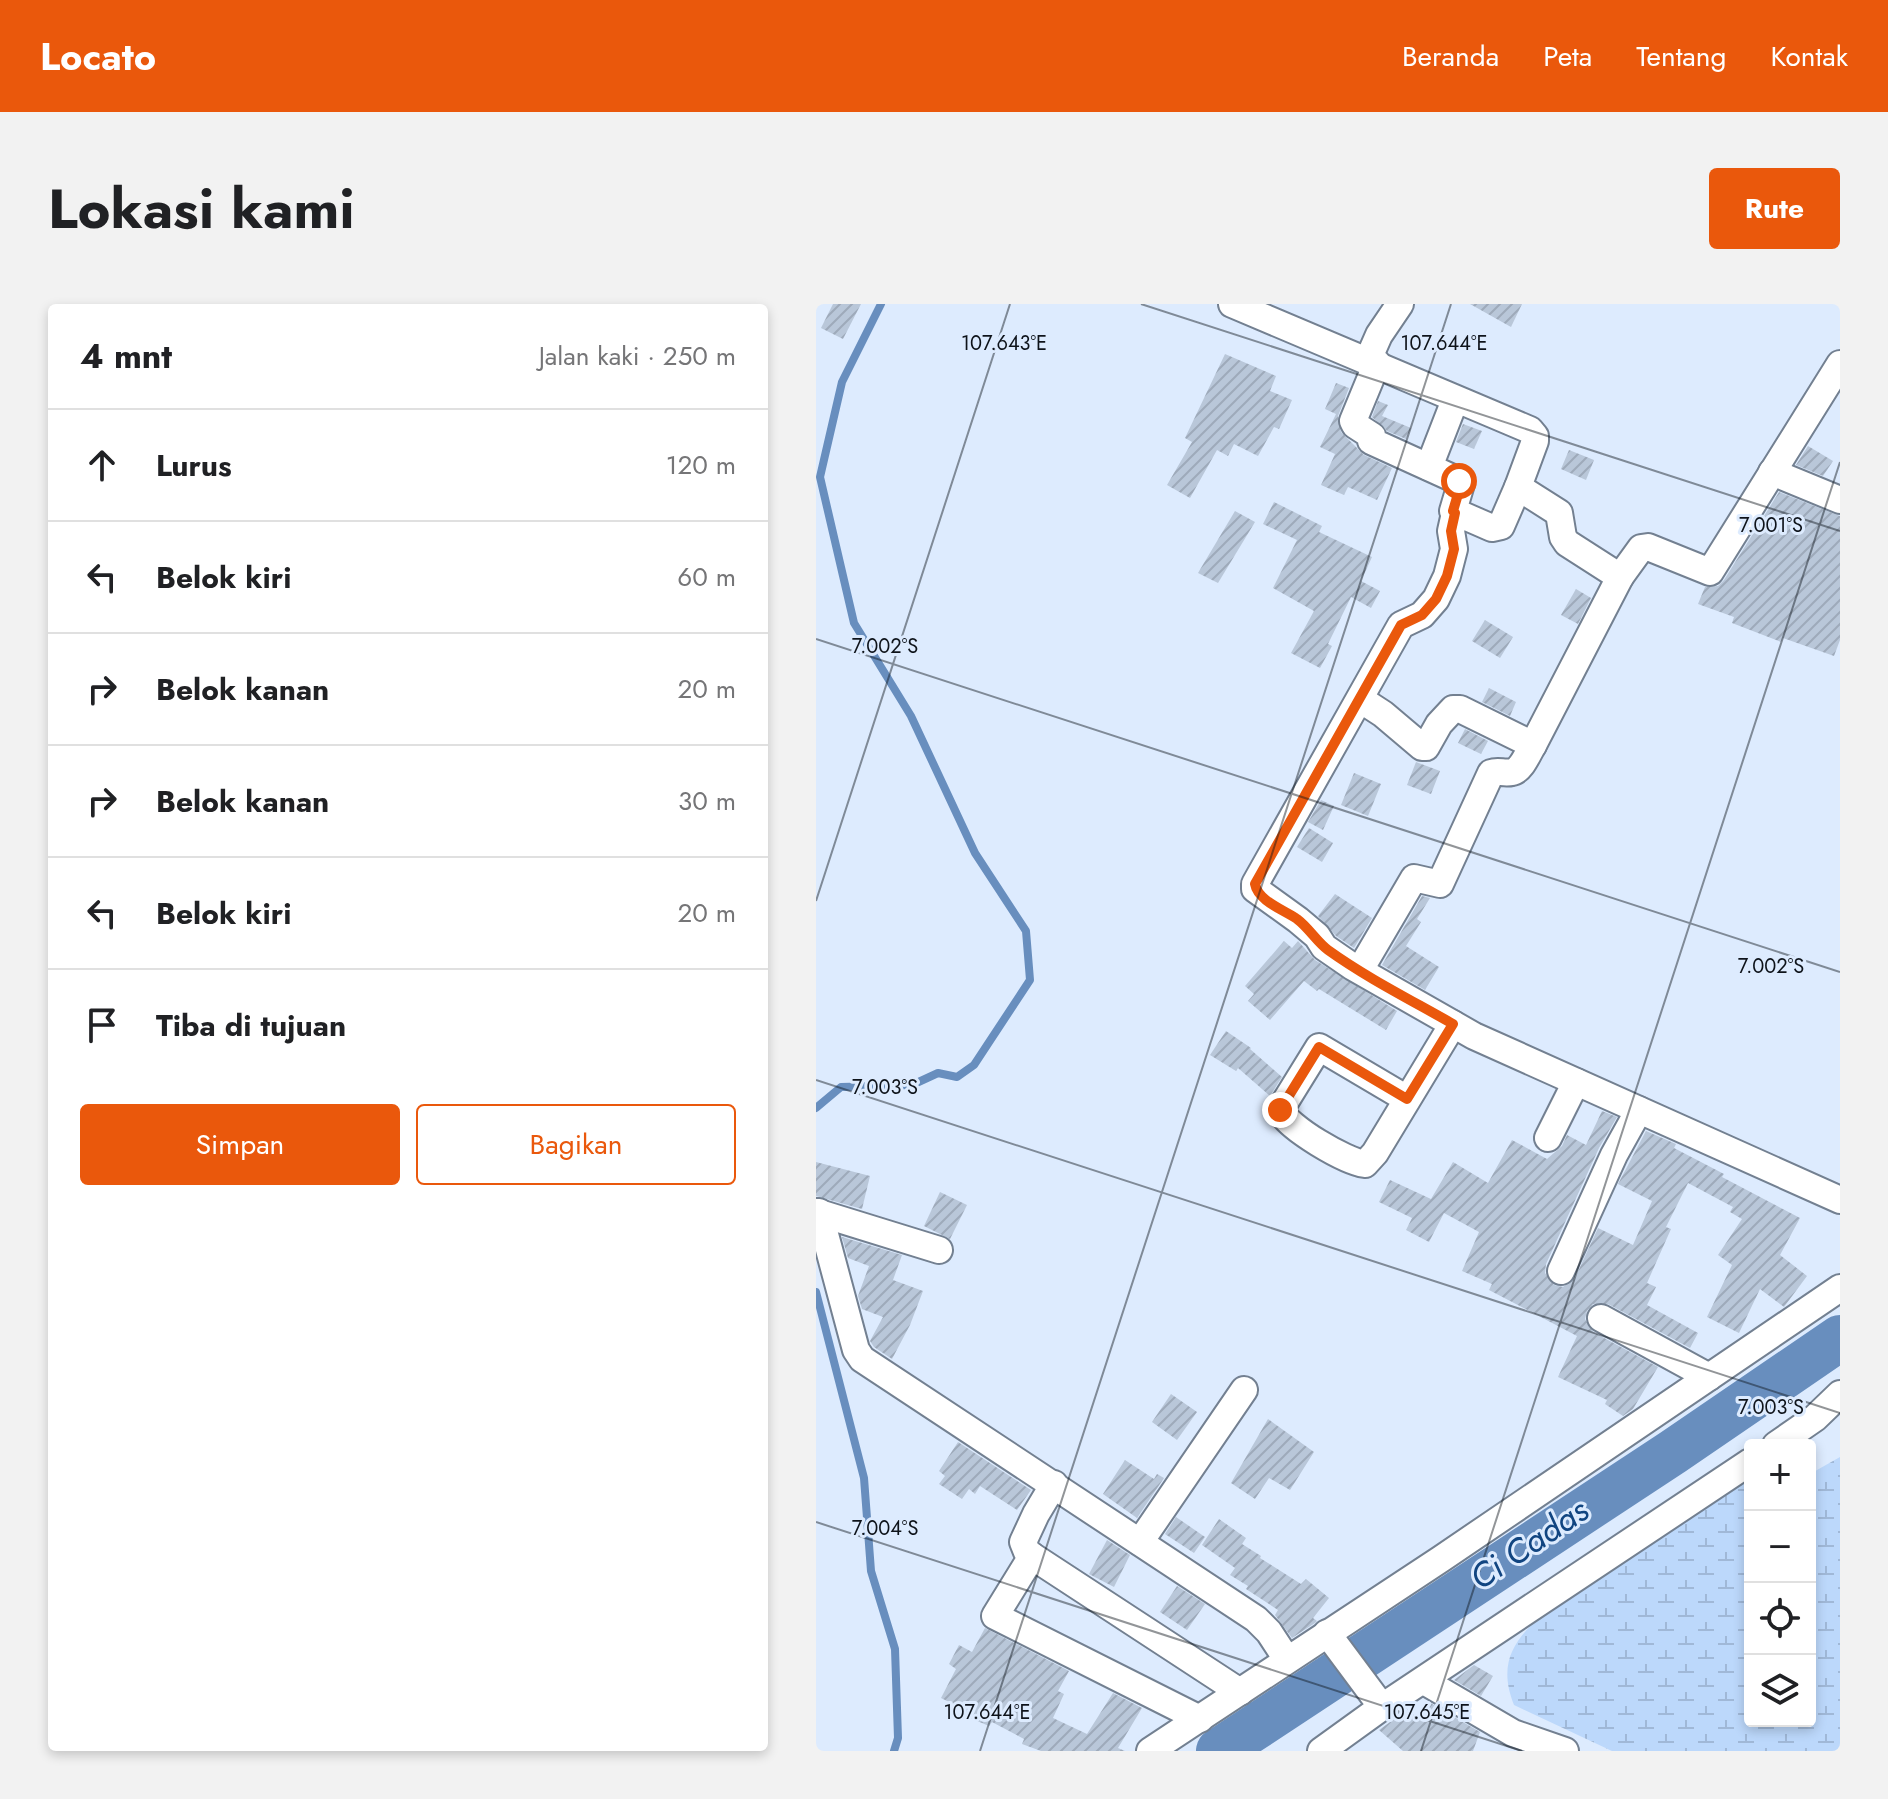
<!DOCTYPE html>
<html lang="id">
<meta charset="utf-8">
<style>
body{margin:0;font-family:Jost,sans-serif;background:#f2f2f2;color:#202124}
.controls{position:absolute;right:24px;bottom:24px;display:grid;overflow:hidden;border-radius:8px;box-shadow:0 4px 12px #0003}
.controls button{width:72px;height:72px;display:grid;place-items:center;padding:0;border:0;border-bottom:2px solid #e0e0e0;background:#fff;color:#202124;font:40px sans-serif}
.stop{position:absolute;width:24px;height:24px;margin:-18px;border:6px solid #ea580c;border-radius:50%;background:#fff}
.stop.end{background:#ea580c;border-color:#fff;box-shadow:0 2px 8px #0008}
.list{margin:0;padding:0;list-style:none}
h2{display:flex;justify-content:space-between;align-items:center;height:104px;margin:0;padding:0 32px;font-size:34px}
h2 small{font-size:26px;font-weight:400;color:#757577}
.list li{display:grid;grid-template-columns:52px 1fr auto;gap:24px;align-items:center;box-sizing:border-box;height:112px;padding:0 32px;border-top:2px solid #e0e0e0}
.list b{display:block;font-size:30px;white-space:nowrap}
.list em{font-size:26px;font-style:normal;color:#757577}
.actions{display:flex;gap:16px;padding:24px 32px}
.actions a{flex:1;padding:18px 0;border:2px solid #ea580c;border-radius:8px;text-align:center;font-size:28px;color:#ea580c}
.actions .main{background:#ea580c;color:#fff}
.icon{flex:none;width:44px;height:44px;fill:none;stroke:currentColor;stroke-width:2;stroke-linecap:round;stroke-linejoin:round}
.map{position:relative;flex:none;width:1024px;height:1447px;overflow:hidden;border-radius:8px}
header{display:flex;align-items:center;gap:48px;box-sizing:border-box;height:112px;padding:0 40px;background:#ea580c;color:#fff}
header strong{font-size:38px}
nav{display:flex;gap:44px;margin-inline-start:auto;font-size:28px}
.intro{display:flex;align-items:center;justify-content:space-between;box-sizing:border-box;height:192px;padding:0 48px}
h1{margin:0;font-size:56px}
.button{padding:20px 36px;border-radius:8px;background:#ea580c;color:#fff;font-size:28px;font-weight:700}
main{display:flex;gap:48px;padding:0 48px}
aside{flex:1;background:#fff;border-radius:8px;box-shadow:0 4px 12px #0003}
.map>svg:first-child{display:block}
</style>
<header>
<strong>Locato</strong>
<nav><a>Beranda</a><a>Peta</a><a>Tentang</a><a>Kontak</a></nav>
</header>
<div class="intro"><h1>Lokasi kami</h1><a class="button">Rute</a></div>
<main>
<aside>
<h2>4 mnt<small>Jalan kaki · 250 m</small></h2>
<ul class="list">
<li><svg class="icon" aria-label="ahead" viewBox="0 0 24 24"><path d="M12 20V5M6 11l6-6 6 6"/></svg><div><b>Lurus</b></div><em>120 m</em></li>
<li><svg class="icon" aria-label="left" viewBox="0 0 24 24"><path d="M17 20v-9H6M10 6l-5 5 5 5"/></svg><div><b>Belok kiri</b></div><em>60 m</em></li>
<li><svg class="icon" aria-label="right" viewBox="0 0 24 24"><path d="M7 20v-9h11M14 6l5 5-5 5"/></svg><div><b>Belok kanan</b></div><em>20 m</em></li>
<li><svg class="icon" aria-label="right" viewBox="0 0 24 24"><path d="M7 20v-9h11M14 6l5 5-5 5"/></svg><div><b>Belok kanan</b></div><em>30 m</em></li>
<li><svg class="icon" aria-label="left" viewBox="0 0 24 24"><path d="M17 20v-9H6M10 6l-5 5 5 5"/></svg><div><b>Belok kiri</b></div><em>20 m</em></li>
<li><svg class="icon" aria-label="arrive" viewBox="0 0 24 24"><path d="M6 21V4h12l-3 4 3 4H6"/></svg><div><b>Tiba di tujuan</b></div></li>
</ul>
<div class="actions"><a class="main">Simpan</a><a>Bagikan</a></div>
</aside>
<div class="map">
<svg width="1024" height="1447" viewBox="0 0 1024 1447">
<defs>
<pattern id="wetland-marsh" width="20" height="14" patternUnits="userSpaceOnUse" patternTransform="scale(2)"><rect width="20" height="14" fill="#bcd8fb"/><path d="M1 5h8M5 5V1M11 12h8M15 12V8" fill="none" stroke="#a0b8d7"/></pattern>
<pattern id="building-hatch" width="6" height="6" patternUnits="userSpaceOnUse" patternTransform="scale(2)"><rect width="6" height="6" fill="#b9c7d9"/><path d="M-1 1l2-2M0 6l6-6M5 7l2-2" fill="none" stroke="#9eaaba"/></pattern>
</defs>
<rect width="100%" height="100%" fill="#ddebfe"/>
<path fill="url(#wetland-marsh)" d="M1024 1153V1447H796L698 1401C678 1351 706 1328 742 1297L934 1167V1417H994V1170Z"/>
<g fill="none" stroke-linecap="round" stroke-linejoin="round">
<g stroke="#688ebe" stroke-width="8">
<polyline points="0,804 25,783 96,781 122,769 141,773 158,761 214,676 210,627 159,549 95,412 38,319 4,173 26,78 65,0"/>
<polyline points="0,988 48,1174 55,1267 79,1345 82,1434 78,1447"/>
</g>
<polyline stroke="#688ebe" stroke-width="46" points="403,1447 857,1148 1024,1034"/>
</g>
<g fill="url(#building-hatch)">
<polygon points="17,0 45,0 27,35 5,24"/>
<polygon points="654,0 706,0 695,23"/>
<polygon points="409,50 460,72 454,87 476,96 463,125 458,123 442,152 418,140 412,152 401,146 374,194 351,181 376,138 369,134"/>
<polygon points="520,79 533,84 522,112 525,128 548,151 576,164 561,196 532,183 528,191 505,181 519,150 504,143 520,110 509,105"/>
<polygon points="562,97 572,101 566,112 595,124 590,135 571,127 556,113"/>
<polygon points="647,120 666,127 658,145 640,138"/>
<polygon points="992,142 1017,157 1007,172 980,161"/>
<polygon points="753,146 778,156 770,176 745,165"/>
<polygon points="963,188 1024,212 1024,336 1018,352 967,334 965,338 916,319 918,313 882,300 889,283 902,282 908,276"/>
<polygon points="458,198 506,222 503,228 556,253 545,277 564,287 555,304 535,293 512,340 516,342 504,364 475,349 498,307 457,284 481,236 447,220"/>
<polygon points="419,207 439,218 402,279 382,269"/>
<polygon points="760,285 775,294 762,320 745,311"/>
<polygon points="669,316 697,333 684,354 656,337"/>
<polygon points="673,384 700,398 694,412 666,398"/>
<polygon points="649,425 672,437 665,450 642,439"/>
<polygon points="600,458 624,467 615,490 591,481"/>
<polygon points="538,469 565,480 552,512 525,501"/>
<polygon points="505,496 518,502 507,526 492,518"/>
<polygon points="493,524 517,539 506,558 481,543"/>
<polygon points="519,590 556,614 538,644 520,632 502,612"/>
<polygon points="606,592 614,594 601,615 605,618 590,642 623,663 609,686 566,661"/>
<polygon points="468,637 476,644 482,637 499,656 581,707 570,726 503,685 501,687 488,677 454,716 432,697 438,690 429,682"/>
<polygon points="410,727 435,744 434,745 466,773 454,792 422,764 420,767 394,751"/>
<polygon points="786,807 801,813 783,844 730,960 729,969 738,981 747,983 759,974 782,924 817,941 836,897 802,880 830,827 860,840 858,844 908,870 906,873 984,914 964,951 991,972 968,1003 944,985 923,1029 891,1013 916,961 902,951 926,915 914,908 917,903 872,879 850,923 855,925 831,979 840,983 831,1001 882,1029 874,1044 792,1000 777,1000 771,1007 769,1015 777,1028 842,1063 817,1105 807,1112 789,1100 791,1096 742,1073 761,1032 673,986 676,980 646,967 663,928 628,909 613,938 590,926 596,914 563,898 574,876 615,895 637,858 672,879 696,836 731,855 746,842 751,831 770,841"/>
<polygon points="0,858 54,872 46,905 0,892"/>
<polygon points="124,888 151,901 134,935 108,922"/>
<polygon points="26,933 86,951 77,976 107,987 94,1021 76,1055 58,1043 54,1037 67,1013 46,1005 42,992 53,962 32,954"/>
<polygon points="355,1090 381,1108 361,1136 336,1118"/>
<polygon points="452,1115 498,1148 474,1186 453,1174 439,1195 415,1179"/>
<polygon points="142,1138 215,1186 201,1206 164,1182 159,1190 153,1185 146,1195 123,1180 129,1172 123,1167"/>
<polygon points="309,1156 338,1175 341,1170 348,1174 321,1214 287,1190"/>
<polygon points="360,1213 389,1233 378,1249 349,1230"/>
<polygon points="403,1215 430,1234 426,1240 445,1252 444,1254 485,1280 490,1275 513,1294 497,1314 501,1317 499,1319 476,1334 459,1311 462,1306 430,1285 432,1282 414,1271 419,1264 386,1241"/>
<polygon points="291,1236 314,1251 298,1283 273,1270"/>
<polygon points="361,1282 389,1300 371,1326 344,1308"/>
<polygon points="169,1324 253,1367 242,1387 248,1390 237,1414 271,1430 297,1389 326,1404 302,1444 309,1447 225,1447 206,1440 208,1435 176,1418 173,1422 147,1411 149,1406 125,1394 140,1365 133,1360 143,1341 156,1348"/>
<polygon points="658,1361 677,1372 665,1392 638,1376"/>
<polygon points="611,1397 664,1428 657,1447 587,1447 563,1426 592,1405 603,1415"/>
</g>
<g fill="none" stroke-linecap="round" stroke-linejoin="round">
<g stroke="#738091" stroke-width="30">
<g id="minor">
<polyline points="416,0 714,126 719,132 719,137 702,183 743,209 747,233 751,239 804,273 825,244 832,243 894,268 1024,60"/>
<polyline points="552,56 563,31 584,0"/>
<polyline points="561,59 537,117 539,121 556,132 555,137 643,177 645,180 637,207 676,224 685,222 702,183"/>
<polyline points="613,163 639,96"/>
<polyline points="956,168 1024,196"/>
<polyline points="639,209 635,227 638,245 631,272 620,295 606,311 585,321 439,580 439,585 482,616 501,632 508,643 537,663 658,732 1024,896"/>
<polyline points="544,395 567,410 606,443 610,443 623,420 637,405 644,405 717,441"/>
<path d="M544 666 598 574 624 580 675 469C683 466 687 470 696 468 705 467 712 449 717 441L804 273"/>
<path d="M591 795 503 743 464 806C472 824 529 857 549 860L559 849 637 720"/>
<polyline points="732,834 760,778"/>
<polyline points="0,908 123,946"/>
<polyline points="3,908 40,1046 46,1055 440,1315 453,1328 470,1354"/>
<polyline points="745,967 798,851 823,806"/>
<polyline points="785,1014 893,1073"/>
<polyline points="960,1141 999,1114 1024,1090"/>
<polyline points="238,1180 220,1210 207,1238 211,1248 216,1252 179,1312 384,1415"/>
<polyline points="324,1238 428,1086"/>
<polyline points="216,1252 424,1388"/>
<polyline points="511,1329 566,1403"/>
<polyline points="608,1377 697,1429 749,1447"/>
<polyline points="334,1447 625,1255 1024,984"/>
<polyline points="505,1447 566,1403 934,1158"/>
</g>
</g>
<use href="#minor" stroke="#fff" stroke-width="26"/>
</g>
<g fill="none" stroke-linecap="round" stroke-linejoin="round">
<path stroke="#ea580c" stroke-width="10" d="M464 806 503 743 591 795 637 720C595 696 551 674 512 646 501 638 493 624 481 615 468 606 442 597 439 580L585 321 606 311 620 295 631 272 638 245 635 227 639 209 637 207 645 180 643 177"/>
</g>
<path fill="none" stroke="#0e131a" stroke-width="2" stroke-opacity="0.45" d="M325 0 1024 227M0 335 1024 668M0 597 194 0M0 776 1024 1109M0 1218 706 1447M164 1447 635 0M605 1447 1024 158"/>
<g text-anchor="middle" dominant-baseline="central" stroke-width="6" stroke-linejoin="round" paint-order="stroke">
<g font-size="34" font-style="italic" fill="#114581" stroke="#ddebfe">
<text transform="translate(713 1240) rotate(-34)">Ci Cadas</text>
</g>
</g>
<g font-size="20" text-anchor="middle" fill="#0e131a" stroke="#ddebfe" stroke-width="6" stroke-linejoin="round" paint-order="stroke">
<text x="188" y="46">107.643°E</text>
<text x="628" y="46">107.644°E</text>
<text x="955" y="228">7.001°S</text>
<text x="69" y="349">7.002°S</text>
<text x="955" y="669">7.002°S</text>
<text x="69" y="790">7.003°S</text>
<text x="955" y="1110">7.003°S</text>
<text x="69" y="1231">7.004°S</text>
<text x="171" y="1415">107.644°E</text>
<text x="611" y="1415">107.645°E</text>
</g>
</svg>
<div class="controls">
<button>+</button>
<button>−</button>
<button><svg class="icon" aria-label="locate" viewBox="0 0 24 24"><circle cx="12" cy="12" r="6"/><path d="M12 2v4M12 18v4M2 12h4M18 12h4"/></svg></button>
<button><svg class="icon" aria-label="layers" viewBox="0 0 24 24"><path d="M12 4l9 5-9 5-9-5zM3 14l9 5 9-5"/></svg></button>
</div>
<div class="stop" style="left:643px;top:177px"></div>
<div class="stop end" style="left:464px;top:806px"></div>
</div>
</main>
